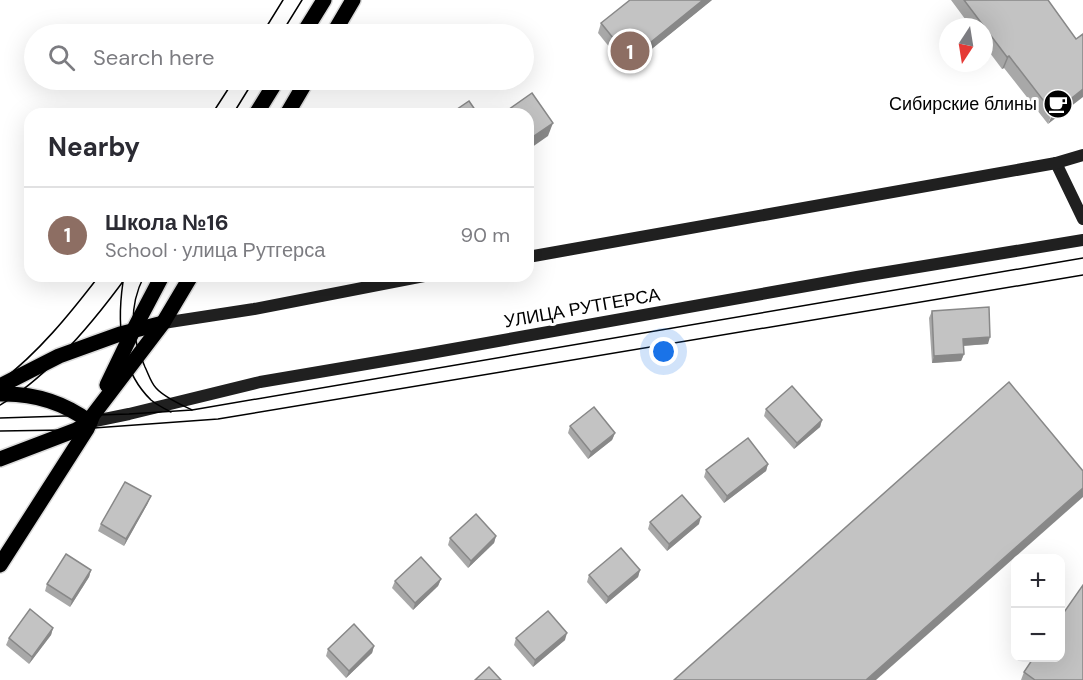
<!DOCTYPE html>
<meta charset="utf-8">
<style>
body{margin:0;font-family:"DM Sans",sans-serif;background:#f2f2f3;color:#2b2b33}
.controls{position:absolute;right:18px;bottom:18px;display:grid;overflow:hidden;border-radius:12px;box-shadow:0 6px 24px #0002}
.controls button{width:54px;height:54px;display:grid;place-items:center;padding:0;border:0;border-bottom:2px solid #e1e1e2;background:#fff;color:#2b2b33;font:30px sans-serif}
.compass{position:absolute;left:939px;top:18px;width:54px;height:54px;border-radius:50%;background:#fff;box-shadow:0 6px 24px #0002;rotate:192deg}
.you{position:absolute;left:664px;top:352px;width:21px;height:21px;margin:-15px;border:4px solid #fff;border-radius:50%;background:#1a73e8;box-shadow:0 0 0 9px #1a73e833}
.badge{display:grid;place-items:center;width:39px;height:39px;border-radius:50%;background:#7c3aed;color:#fff;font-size:20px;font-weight:700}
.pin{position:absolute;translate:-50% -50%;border:3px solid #fff;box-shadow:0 2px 6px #0006}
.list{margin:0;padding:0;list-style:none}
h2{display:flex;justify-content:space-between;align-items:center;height:78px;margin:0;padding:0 24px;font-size:26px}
h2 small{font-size:20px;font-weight:400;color:#7c7c81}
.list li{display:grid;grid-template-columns:39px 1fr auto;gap:18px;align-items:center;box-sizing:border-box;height:96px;padding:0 24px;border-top:2px solid #e1e1e2}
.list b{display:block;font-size:22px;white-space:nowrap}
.list p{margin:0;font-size:20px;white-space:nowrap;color:#7c7c81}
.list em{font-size:20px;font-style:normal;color:#7c7c81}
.icon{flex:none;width:33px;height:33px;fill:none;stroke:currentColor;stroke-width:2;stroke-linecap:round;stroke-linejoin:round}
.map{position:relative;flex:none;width:1083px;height:680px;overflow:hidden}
.search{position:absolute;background:#fff;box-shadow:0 6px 24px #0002;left:24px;top:24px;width:510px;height:66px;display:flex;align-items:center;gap:15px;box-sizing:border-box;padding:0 21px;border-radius:33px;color:#7c7c81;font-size:22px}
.panel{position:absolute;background:#fff;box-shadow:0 6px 24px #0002;left:24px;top:108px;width:510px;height:174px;border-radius:18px}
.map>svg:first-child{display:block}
</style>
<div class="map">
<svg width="1083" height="680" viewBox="0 0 1083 680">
<rect width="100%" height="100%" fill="#fff"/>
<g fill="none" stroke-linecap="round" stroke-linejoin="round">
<g stroke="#dbdbdb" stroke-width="18">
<g id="primary">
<polyline points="303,34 324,0"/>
<polyline points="333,34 353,0"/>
<polyline points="256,114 277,80"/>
<polyline points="287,114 307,80"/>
<polyline points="107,385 133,331 162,276"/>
<polyline points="0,386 59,356 120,334 163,323"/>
<path d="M0 394C33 393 63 402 90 422"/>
<polyline points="0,459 76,430 90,422"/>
<polyline points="0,565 87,429 93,415 163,323 191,276"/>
</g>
</g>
<g stroke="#202020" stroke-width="12">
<polyline points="1056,163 1083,219"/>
<polyline points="528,257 1056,163 1083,155"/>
<polyline points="163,323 254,309 424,276"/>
<polyline points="90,422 129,414 260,382 425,354 857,277 1083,240"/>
</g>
<use href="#primary" stroke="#000" stroke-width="15"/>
<g stroke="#000" stroke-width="1.5">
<polyline points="262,34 283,0"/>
<polyline points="281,34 302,0"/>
<polyline points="212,114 234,80"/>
<polyline points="233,114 254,80"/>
<path d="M144 276C128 308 131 336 145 367 148 373 151 383 156 388 165 398 180 404 192 410"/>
<path d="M123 282C117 323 119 369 151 400 157 405 165 409 171 412"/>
<path d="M0 382C39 352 69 315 99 276"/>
<path d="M0 405C48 377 95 320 127 276"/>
<polyline points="0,418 129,414 192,410 1083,258"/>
<polyline points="0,431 66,430 218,419 1083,275"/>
</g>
</g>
<g fill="#a8a8a8">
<polygon points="712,0 627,69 598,33 601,23"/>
<polygon points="951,0 1048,0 1076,39 1083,34 1048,124 1004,68 1002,69 984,45 984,27 971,27"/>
<polygon points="932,311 988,344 963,346 964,354 961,361 932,363 929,318"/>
<polygon points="766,409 822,420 820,427 794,449 764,416"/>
<polygon points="570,426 615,433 612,440 588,459 568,433"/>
<polygon points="768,464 766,471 724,503 704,477 706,470"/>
<polygon points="148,503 124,546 98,531 101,524"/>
<polygon points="650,522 699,524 667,551 648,529"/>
<polygon points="496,536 494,543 468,568 448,545 450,538"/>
<polygon points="91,570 89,577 70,607 45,591 47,584"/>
<polygon points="640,570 638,577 606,604 587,582 589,575"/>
<polygon points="441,579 438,586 413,610 392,588 395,581"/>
<polygon points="53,628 51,635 29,664 6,645 9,638"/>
<polygon points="516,638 565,640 533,667 514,645"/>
<polygon points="374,646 372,653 346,678 326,656 328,649"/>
<polygon points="1024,672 1083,680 1021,680"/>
</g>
<g fill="#888">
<polygon points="703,0 712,0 627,69 630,59"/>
<polygon points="1009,56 1004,68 1002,69 1007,57"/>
<polygon points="1083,89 1083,97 1048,124 1053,113"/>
<polygon points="553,123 548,136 528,150 528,140"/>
<polygon points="990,337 988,344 960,346 963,339"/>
<polygon points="964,354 961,361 932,363 934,356"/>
<polygon points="822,420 820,427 794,449 797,443"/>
<polygon points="615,433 612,440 588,459 591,452"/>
<polygon points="768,464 766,471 724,503 727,496"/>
<polygon points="1083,488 1083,497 876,680 866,680"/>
<polygon points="151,496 148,503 124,546 126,539"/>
<polygon points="701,517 699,524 667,551 669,544"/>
<polygon points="496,536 494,543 468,568 471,561"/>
<polygon points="91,570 89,577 70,607 72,600"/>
<polygon points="640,570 638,577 606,604 608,597"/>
<polygon points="441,579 438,586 413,610 415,603"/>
<polygon points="53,628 51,635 29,664 32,657"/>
<polygon points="567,633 565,640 533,667 535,660"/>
<polygon points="374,646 372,653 346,678 349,671"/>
</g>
<g fill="#c3c3c3" stroke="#888" stroke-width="1.5">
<polygon points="630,0 703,0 630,59 601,23"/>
<polygon points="964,0 1048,0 1076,39 1083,34 1083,89 1053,113 1009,56 1007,57"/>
<polygon points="532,93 553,123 528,140 528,114 502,114"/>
<polygon points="469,101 478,114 450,114"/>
<polygon points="989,307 990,337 963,339 964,354 934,356 932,311"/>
<polygon points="1009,382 1083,471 1083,488 866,680 674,680"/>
<polygon points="792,386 822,420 797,443 766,409"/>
<polygon points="594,407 615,433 591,452 570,426"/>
<polygon points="748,438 768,464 727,496 706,470"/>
<polygon points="125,482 151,496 126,539 101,524"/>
<polygon points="682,495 701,517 669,544 650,522"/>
<polygon points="476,514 496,536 471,561 450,538"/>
<polygon points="621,548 640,570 608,597 589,575"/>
<polygon points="66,554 91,570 72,600 47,584"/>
<polygon points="421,557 441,579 415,603 395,581"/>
<polygon points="1083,585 1083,680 1035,680 1024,672 1034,657 1060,657 1060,618"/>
<polygon points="30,609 53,628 32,657 9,638"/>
<polygon points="548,611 567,633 535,660 516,638"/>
<polygon points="354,624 374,646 349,671 328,649"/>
<polygon points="489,667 501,680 475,680"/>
</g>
<defs>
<g id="cafe-disc" transform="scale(1.5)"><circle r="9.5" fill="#000" stroke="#fff"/><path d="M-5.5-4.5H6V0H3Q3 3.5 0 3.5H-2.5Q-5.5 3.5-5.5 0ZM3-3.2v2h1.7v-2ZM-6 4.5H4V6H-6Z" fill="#fff"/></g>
</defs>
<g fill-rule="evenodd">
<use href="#cafe-disc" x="1058" y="104"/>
</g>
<g text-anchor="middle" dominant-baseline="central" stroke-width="6" stroke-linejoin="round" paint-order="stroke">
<g font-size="18" fill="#000" stroke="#fff" text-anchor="end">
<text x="1037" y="104">Сибирские блины</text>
</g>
<g font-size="18" fill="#000" stroke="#fff">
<text transform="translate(582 308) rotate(-10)">УЛИЦА РУТГЕРСА</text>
</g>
</g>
</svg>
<div class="controls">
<button>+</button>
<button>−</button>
</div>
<svg class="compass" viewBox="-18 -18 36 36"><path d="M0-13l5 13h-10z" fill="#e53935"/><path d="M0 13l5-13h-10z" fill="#7c7c81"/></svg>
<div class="you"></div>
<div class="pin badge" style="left:630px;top:51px;background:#8d6e63">1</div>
<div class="search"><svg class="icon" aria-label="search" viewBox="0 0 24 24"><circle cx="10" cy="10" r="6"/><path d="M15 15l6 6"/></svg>Search here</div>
<section class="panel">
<h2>Nearby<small></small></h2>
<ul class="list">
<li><span class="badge" style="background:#8d6e63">1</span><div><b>Школа №16</b><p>School · улица Рутгерса</p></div><em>90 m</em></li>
</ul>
</section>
</div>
